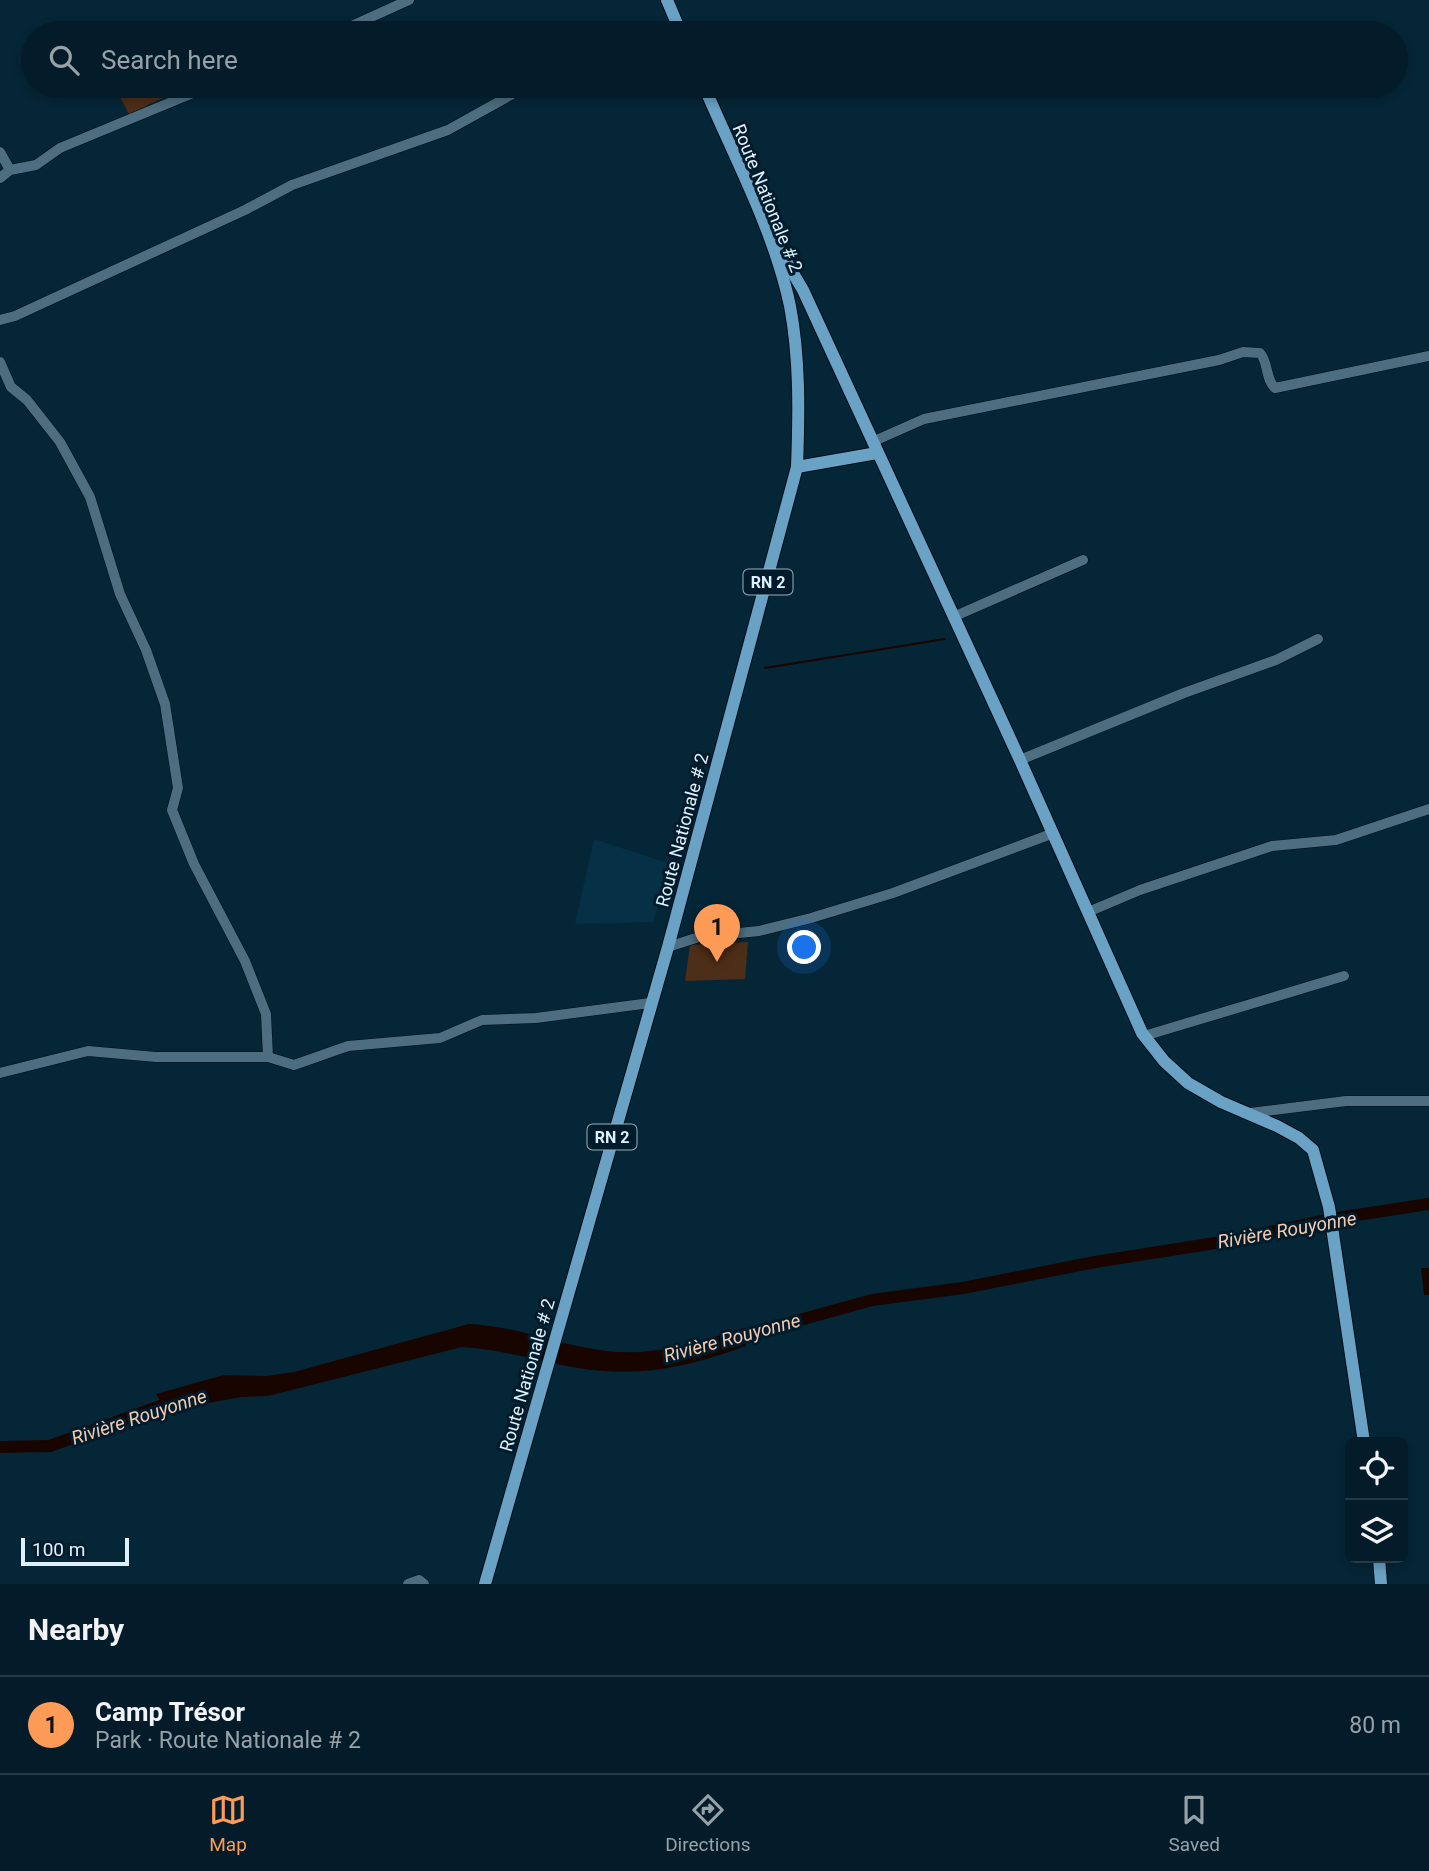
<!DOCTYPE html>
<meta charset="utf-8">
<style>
body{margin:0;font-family:Roboto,sans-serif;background:#122935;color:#f1f3f6}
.controls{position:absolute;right:21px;bottom:21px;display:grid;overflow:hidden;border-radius:10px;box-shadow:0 4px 10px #0003}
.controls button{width:63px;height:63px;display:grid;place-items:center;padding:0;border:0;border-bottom:2px solid #253a46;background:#041c29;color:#f1f3f6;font:35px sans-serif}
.scale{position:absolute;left:21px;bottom:18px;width:108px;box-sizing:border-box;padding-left:7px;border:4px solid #def0fc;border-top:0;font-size:19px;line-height:24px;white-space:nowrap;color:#def0fc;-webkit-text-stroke:5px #001c2c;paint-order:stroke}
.you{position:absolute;left:805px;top:948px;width:24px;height:24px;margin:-18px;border:5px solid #fff;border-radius:50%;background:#1a73e8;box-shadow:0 0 0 10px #1a73e833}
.badge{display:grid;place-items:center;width:46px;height:46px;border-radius:50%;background:#fe9c57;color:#111;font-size:23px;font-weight:700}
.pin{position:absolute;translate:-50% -58px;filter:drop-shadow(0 2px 4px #0008)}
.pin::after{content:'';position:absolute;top:37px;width:24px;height:21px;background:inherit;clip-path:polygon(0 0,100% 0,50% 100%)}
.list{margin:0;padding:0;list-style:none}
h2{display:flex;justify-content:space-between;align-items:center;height:91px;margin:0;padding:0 28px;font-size:30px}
h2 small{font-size:23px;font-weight:400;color:#97a1a8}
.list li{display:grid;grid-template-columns:46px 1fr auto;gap:21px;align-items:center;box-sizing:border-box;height:98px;padding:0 28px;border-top:2px solid #253a46}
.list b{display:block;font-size:26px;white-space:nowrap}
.list p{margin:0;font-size:23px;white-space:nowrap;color:#97a1a8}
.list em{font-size:23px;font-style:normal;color:#97a1a8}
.icon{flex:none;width:38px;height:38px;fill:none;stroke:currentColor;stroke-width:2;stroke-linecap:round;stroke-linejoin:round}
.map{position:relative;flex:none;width:1429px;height:1584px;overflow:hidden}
.search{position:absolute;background:#041c29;box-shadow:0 4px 10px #0003;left:21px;right:21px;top:21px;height:77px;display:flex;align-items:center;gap:18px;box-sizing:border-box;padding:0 24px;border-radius:38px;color:#97a1a8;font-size:26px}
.sheet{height:189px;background:#041c29}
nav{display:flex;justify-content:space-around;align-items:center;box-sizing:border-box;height:98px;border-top:2px solid #253a46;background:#041c29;font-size:19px;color:#97a1a8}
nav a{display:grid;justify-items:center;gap:4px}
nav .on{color:#fe9c57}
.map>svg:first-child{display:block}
</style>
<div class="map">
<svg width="1429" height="1584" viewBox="0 0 1429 1584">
<rect width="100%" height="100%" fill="#052637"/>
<polygon fill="#053045" points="594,839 671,864 653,922 575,924"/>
<g fill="#4d2e18">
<polygon points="114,86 188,86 129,114"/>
<polygon points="748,942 745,979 685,981 690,945"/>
</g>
<g fill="#190500">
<polygon points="1421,1268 1429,1268 1429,1295 1424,1295"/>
<path d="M469 1324C517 1326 559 1345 606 1351 652 1357 699 1342 743 1328L746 1346C688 1367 640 1378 578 1368 539 1362 502 1349 462 1347L268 1396 241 1397 166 1411 156 1394 224 1375 267 1376 294 1372Z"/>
</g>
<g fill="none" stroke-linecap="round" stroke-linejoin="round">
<polyline stroke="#190500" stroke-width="2" points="765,668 945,639"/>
<g stroke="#190500" stroke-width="12">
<polyline points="728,1340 872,1300 963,1288 1095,1262 1228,1241 1331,1219 1429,1204"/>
<polyline points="0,1447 50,1446 177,1400"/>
</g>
<g stroke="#000e1a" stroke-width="11">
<g id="minor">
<polyline points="336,33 409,0"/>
<polyline points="0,152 10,170"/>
<polyline points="0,178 10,170 36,165 60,148 210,86"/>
<polyline points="0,320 15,316 245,210 292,185 448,130 527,86"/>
<polyline points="0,362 11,387 27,400 60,442 90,497 120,594 146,650 165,704 178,788 172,810 194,864 245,961 266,1014 268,1057"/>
<path d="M872 442 924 419 1219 360 1243 352 1260 353C1269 363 1265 379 1275 388L1429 356"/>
<polyline points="953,617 1083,560"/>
<polyline points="1020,760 1184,693 1276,660 1318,639"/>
<polyline points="1088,912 1140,890 1272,846 1336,840 1429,809"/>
<polyline points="668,947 699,937 759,931 811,918 893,893 1051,834"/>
<polyline points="1144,1036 1344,976"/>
<polyline points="0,1073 88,1051 156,1057 268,1057 294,1065 348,1046 440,1038 482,1020 536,1018 650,1003"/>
<polyline points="1250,1113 1346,1101 1429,1101"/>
<polyline points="408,1584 419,1580 424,1584"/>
</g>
</g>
<g stroke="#000e1a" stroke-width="14">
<g id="major">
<polyline points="667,0 681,33"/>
<polyline points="777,246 803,290 1020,760 1142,1033 1164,1061 1188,1083 1221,1102 1277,1126 1299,1138 1313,1150 1329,1207 1364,1442"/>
<polyline points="797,467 877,453"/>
<polyline points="1379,1558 1381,1584"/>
<path d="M485 1584 668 947 797 467C799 413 800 359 790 306 774 230 734 157 704 86"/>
</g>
</g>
<use href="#minor" stroke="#4d6e81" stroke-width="10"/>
<use href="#major" stroke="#69a2c5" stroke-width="12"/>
</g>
<g text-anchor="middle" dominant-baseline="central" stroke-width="6" stroke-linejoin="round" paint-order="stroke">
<g fill="#001c2c" stroke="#9bb0be" stroke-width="2">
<rect x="743.5" y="569.5" width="49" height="25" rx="5"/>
<rect x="587.5" y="1124.5" width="49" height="25" rx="5"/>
</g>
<g font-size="16" font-weight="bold" fill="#def0fc">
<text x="768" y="582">RN 2</text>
<text x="612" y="1137">RN 2</text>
</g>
<g font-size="18" fill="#def0fc" stroke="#001c2c">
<text transform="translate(768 198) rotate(68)">Route Nationale # 2</text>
<text transform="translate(682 830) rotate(-75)">Route Nationale # 2</text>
<text transform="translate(527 1375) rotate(-74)">Route Nationale # 2</text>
</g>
<g font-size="19" font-style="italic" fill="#f6c9ad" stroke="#001c2c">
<text transform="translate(1287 1230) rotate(-10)">Rivière Rouyonne</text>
<text transform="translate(732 1338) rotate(-15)">Rivière Rouyonne</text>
<text transform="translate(139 1417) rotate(-18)">Rivière Rouyonne</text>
</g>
</g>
</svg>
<div class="controls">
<button><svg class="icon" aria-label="locate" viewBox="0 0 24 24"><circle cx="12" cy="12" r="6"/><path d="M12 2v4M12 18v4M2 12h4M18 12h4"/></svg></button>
<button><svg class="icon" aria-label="layers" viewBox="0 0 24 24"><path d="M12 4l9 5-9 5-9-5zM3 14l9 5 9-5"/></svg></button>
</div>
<div class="scale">100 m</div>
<div class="you"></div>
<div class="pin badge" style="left:717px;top:962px">1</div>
<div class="search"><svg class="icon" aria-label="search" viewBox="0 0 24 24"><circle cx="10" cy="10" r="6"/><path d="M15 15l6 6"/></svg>Search here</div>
</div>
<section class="sheet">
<h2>Nearby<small></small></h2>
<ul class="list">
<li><span class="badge">1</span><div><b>Camp Trésor</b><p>Park · Route Nationale # 2</p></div><em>80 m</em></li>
</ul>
</section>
<nav>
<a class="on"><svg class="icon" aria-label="map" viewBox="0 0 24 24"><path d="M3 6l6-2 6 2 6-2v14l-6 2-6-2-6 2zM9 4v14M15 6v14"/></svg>Map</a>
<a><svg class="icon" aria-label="directions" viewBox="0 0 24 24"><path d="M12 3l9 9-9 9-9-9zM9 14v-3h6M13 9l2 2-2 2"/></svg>Directions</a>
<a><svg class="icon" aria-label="saved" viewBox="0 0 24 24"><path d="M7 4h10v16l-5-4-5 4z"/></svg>Saved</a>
</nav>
